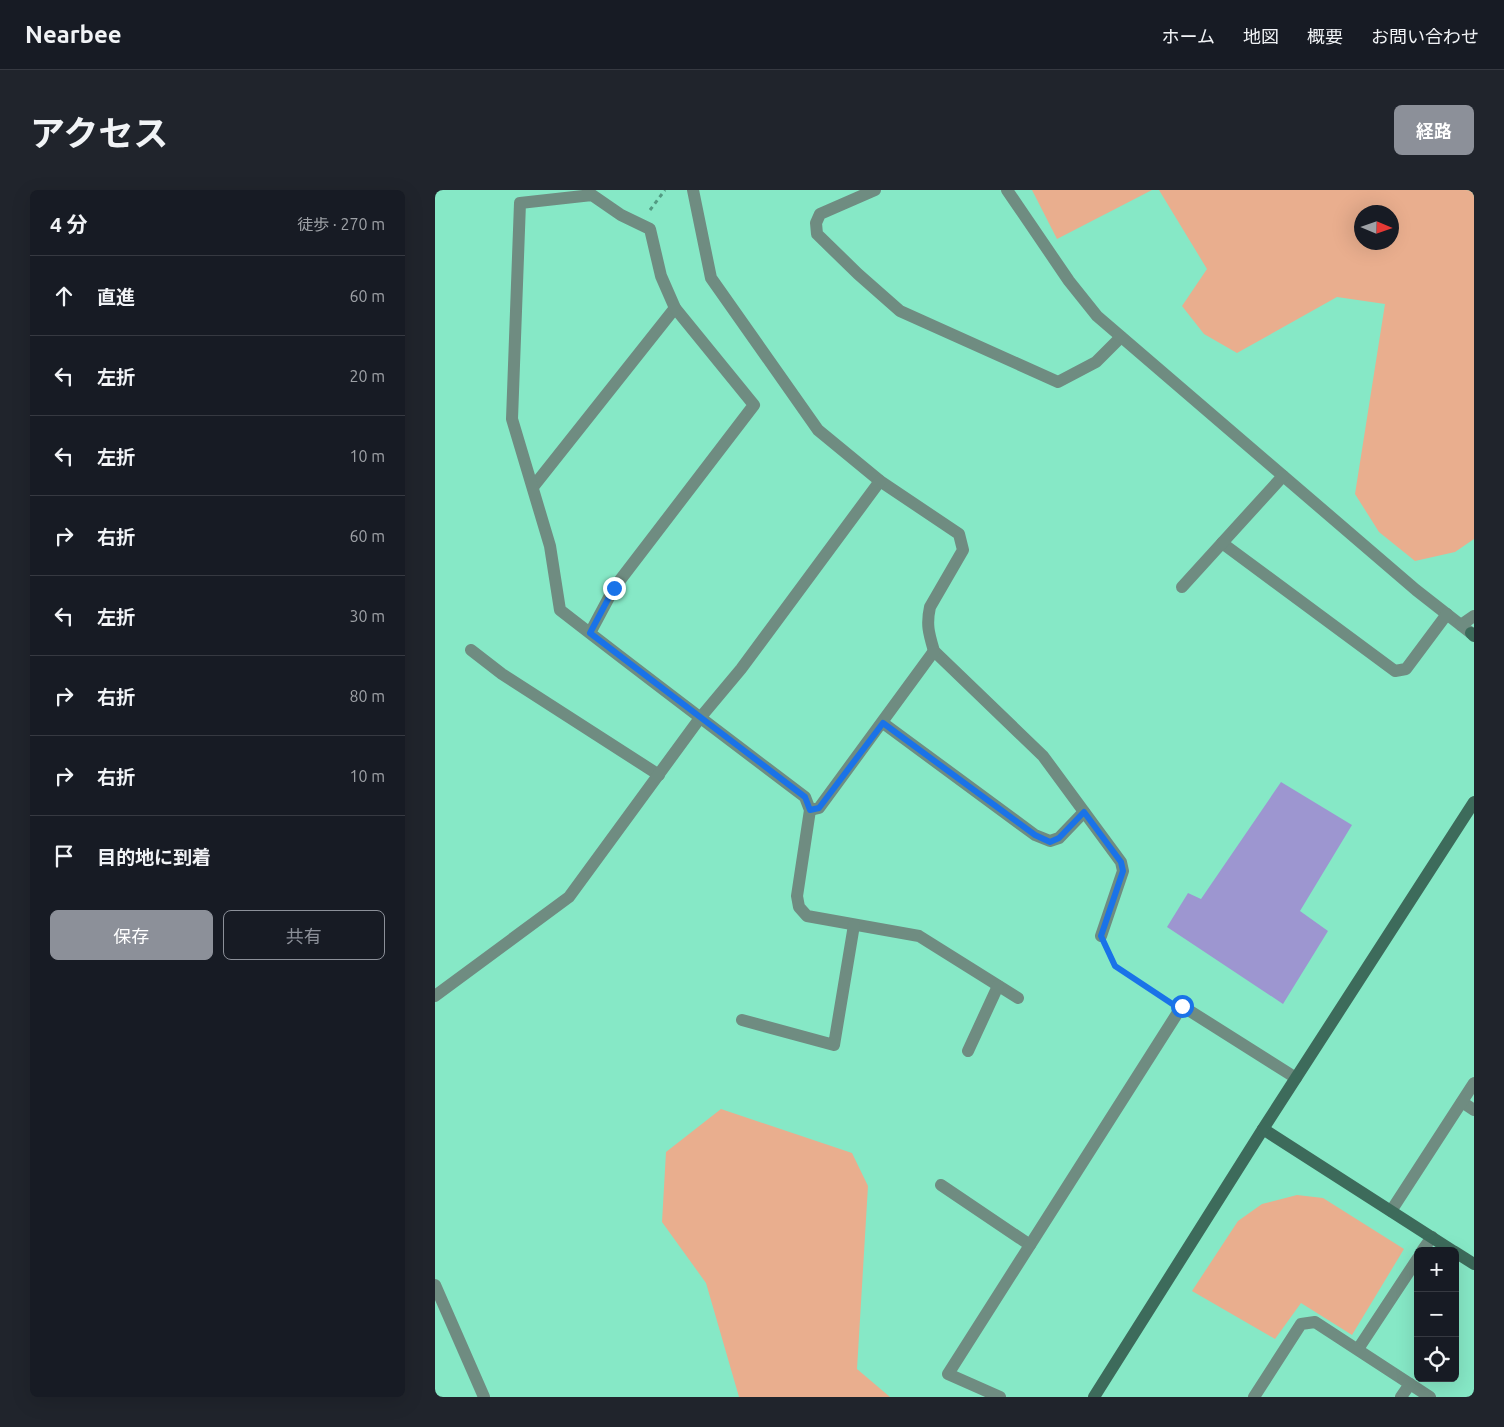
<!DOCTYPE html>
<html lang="ja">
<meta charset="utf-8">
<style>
body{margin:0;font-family:Ubuntu,"Noto Sans JP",sans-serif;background:#20242c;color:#f1f3f6}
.controls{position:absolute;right:15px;bottom:15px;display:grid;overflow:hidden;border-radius:8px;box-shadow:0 5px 20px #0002}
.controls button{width:45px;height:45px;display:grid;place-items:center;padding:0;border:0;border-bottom:1px solid #363941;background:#171b24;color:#f1f3f6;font:25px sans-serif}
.compass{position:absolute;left:919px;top:15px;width:45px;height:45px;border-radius:50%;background:#171b24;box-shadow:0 5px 20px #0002;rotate:92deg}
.stop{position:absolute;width:15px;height:15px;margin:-11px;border:4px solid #1a73e8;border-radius:50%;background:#fff}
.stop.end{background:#1a73e8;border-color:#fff;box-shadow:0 1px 5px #0008}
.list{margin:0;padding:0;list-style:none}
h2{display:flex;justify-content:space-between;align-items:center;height:65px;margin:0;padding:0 20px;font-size:21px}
h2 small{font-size:16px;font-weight:400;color:#9ea1a6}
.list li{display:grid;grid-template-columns:32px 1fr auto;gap:15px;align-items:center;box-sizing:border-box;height:80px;padding:0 20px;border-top:1px solid #363941}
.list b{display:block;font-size:19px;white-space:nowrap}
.list em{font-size:16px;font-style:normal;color:#9ea1a6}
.actions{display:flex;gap:10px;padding:15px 20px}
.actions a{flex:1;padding:11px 0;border:1px solid #8c9099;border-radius:8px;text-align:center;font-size:18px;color:#8c9099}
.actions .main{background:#8c9099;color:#fff}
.icon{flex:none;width:28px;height:28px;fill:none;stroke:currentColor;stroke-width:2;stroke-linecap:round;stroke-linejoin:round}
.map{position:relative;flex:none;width:1039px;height:1207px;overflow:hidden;border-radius:8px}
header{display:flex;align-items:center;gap:30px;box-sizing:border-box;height:70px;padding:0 25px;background:#171b24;border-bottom:1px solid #363941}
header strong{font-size:24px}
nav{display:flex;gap:28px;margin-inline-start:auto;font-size:18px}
.intro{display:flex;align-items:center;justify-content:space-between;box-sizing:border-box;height:120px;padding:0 30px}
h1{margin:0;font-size:35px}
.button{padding:12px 22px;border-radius:8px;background:#8c9099;color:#fff;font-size:18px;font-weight:700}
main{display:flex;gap:30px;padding:0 30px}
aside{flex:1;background:#171b24;border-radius:8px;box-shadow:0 5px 20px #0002}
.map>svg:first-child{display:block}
</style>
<header>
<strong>Nearbee</strong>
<nav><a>ホーム</a><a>地図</a><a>概要</a><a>お問い合わせ</a></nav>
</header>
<div class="intro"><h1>アクセス</h1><a class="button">経路</a></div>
<main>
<aside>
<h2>4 分<small>徒歩 · 270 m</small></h2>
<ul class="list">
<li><svg class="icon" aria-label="ahead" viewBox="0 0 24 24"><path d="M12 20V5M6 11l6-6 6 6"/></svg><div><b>直進</b></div><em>60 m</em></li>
<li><svg class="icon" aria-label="left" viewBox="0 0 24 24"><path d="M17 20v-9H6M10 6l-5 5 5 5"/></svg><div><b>左折</b></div><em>20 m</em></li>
<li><svg class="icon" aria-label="left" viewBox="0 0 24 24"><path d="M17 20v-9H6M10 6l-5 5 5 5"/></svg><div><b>左折</b></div><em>10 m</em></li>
<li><svg class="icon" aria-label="right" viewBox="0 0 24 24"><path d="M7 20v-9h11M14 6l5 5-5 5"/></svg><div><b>右折</b></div><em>60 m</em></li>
<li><svg class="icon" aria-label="left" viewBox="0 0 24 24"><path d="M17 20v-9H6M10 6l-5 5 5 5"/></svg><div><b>左折</b></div><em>30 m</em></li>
<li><svg class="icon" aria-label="right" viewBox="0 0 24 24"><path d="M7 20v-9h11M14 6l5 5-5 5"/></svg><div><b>右折</b></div><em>80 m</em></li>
<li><svg class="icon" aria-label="right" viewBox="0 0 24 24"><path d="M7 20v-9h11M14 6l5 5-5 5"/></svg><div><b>右折</b></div><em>10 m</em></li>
<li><svg class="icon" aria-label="arrive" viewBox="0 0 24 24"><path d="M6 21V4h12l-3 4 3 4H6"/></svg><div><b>目的地に到着</b></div></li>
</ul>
<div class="actions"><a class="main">保存</a><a>共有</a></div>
</aside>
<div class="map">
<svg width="1039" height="1207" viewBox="0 0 1039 1207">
<rect width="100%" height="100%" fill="#86e8c6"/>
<g fill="#e9ae8e" fill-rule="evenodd">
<polygon points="597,0 717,0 622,49"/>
<path d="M724 0H1039V349L1020 362 980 371 944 342 920 304 950 114 902 107 802 163 769 144 747 116 772 79ZM956 22V52H926V22Z"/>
<polygon points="286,919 417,963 433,996 422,1179 455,1207 304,1207 271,1093 227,1032 231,962"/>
<polygon points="862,1005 888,1008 969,1059 917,1145 866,1113 840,1149 757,1101 803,1031 827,1014"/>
</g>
<polygon fill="#9d96d0" points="846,592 917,635 865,721 893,741 848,814 732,737 753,703 766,709"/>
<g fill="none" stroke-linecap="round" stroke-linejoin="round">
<g stroke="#539b83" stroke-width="3" stroke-dasharray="4 4" stroke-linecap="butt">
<polyline points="215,20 230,0"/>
<polyline points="673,760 680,776 731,810"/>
</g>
<g stroke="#6f8c81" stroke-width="12">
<path d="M258 0 276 88 383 240 445 291 524 344 528 360 495 417C491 435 494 444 499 461L608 566 686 672 688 681 666 746"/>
<polyline points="440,0 385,24 381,33 382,44 423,84 465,121 623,192 661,172 686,147"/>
<polyline points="572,0 634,91 662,126 981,400 1036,443"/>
<polyline points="98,297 240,118"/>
<polyline points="787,353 960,481 971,479 1012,424"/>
<polyline points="747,397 848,286"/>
<polyline points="1026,435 1039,426"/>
<path d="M155 443 179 398 319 215 240 118 226 86 215 39 186 25 157 5 85 13 77 229 115 356 125 420C206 483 288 545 370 607L375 620 362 706 364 717 372 726 484 746 583 808"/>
<polyline points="36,460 67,484 224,585"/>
<polyline points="448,533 600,645 615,651 624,648 649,622"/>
<polyline points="375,620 384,618 499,461"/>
<polyline points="0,806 134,707 265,528 306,479 445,291"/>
<polyline points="307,830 399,855 419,735"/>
<polyline points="533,861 563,796"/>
<polyline points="1027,912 1039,920"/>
<polyline points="506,995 595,1055"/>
<polyline points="956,1021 1039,893"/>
<polyline points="987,1061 997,1047"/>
<polyline points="0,1095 49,1207"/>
<polyline points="923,1159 983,1068"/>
<polyline points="565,1207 513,1184 747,816 861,888"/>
<polyline points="819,1207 866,1134 880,1132 995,1207"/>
<polyline points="966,1207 975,1194"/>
</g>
<g stroke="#3d6b5b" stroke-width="12">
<polyline points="1036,443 1039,446"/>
<polyline points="828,939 1018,1061"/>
<polyline points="1020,1062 1039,1074"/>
<polyline points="659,1207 828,939 1039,612"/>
</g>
</g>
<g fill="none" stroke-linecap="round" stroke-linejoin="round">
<polyline stroke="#1a73e8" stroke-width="6" points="179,398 155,443 370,607 375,620 384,618 448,533 600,645 615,652 624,648 649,622 686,672 688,681 666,746 680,776 745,819 747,816"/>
</g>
</svg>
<div class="controls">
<button>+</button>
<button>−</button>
<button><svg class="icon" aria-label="locate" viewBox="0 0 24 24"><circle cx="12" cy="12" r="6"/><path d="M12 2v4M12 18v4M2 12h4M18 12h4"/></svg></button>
</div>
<svg class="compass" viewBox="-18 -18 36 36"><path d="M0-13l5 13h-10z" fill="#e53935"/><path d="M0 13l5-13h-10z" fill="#9ea1a6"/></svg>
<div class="stop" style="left:747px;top:816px"></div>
<div class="stop end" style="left:179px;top:398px"></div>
</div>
</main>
